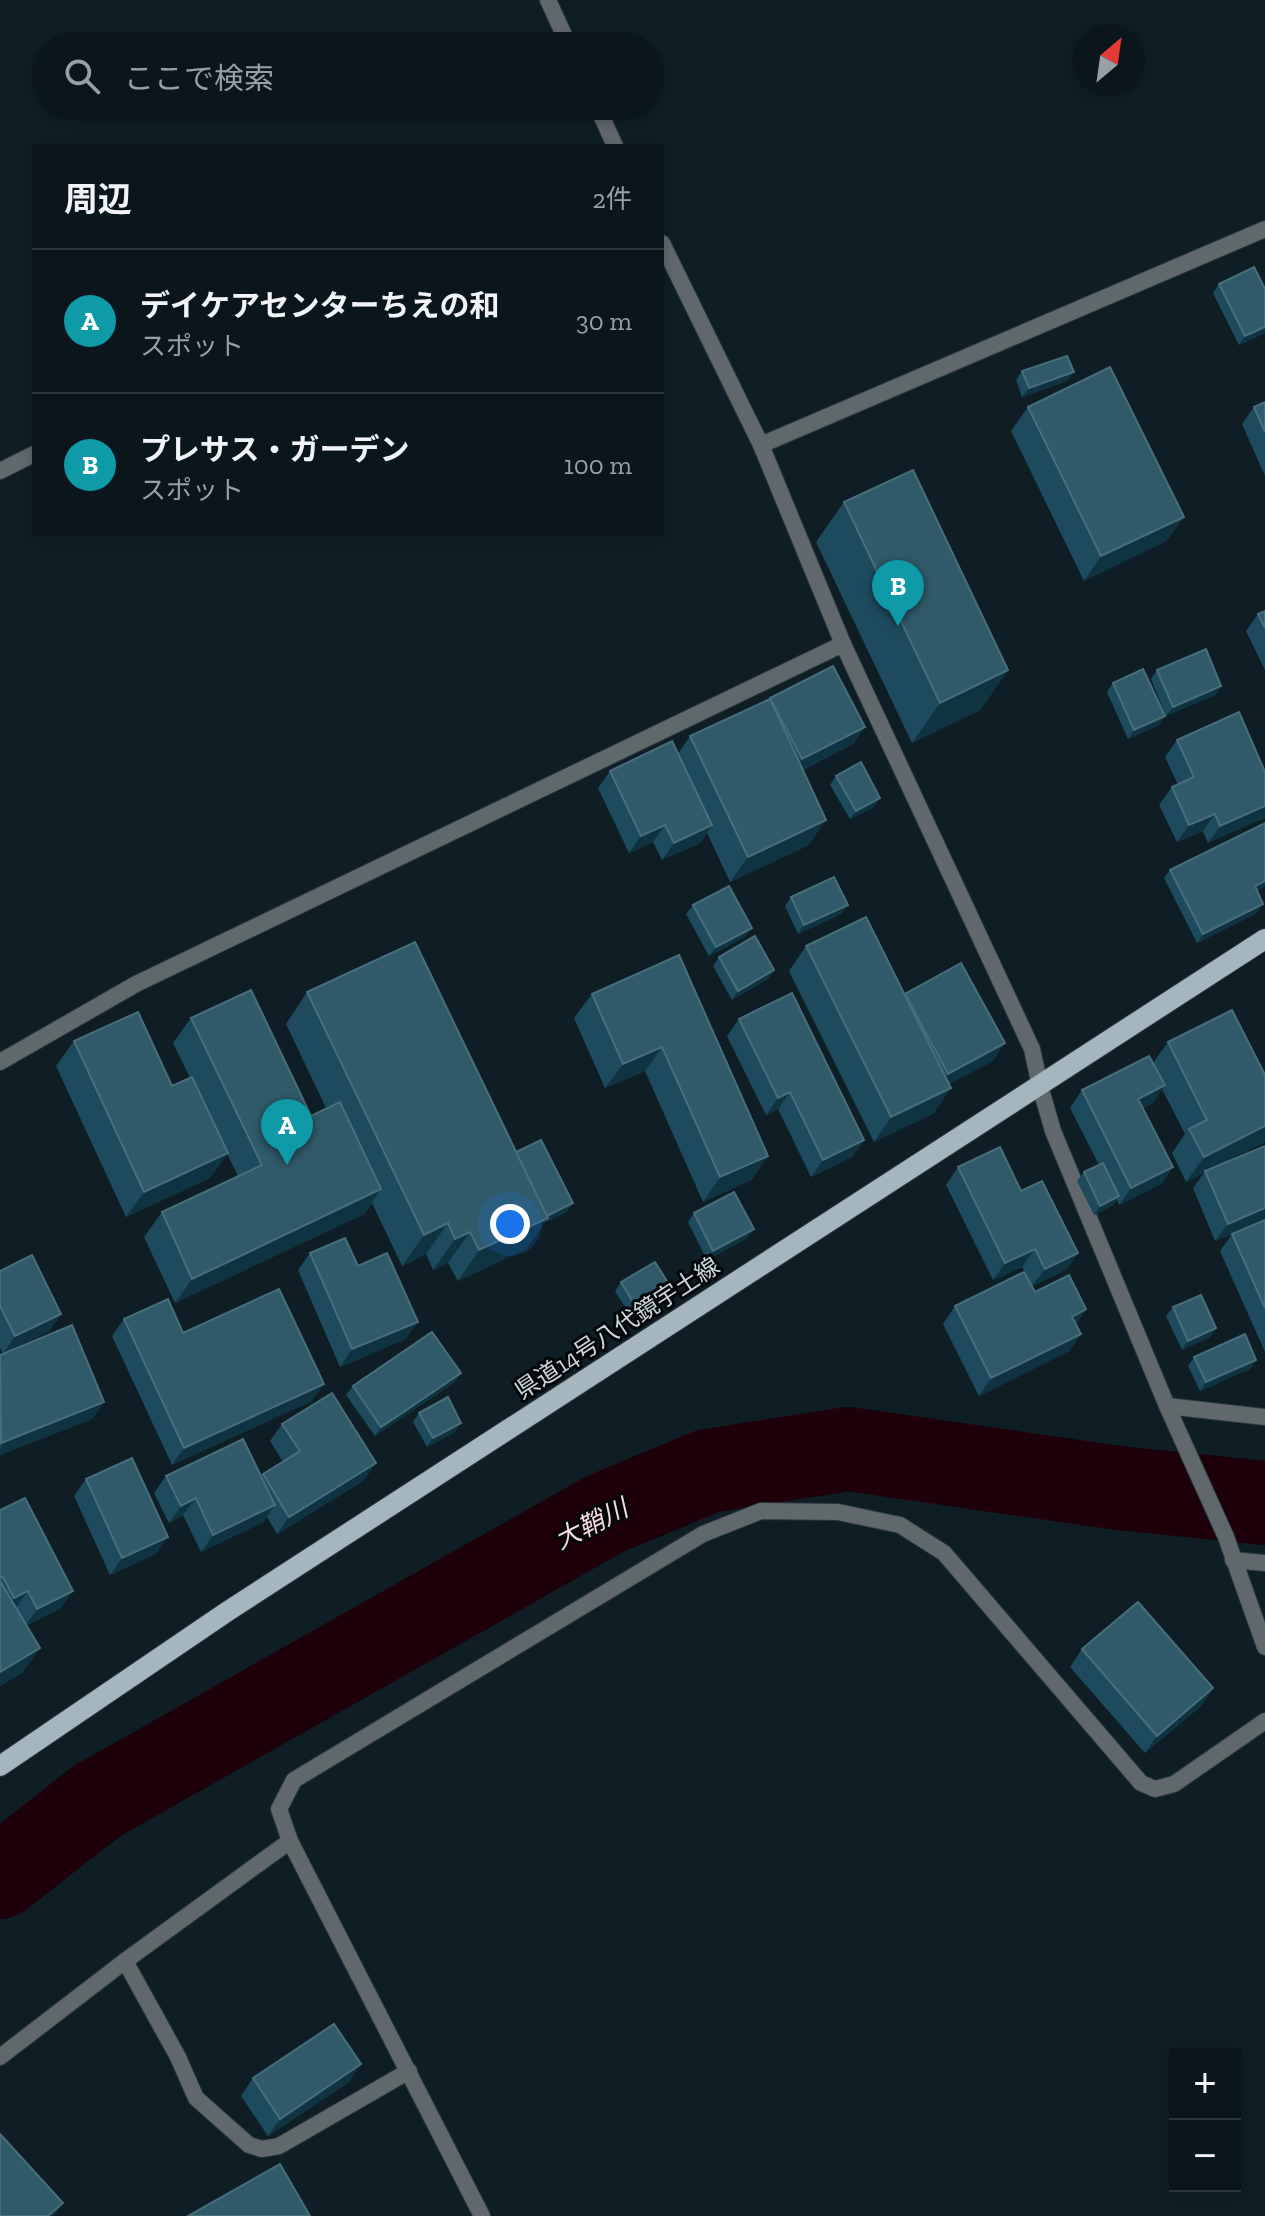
<!DOCTYPE html>
<html lang="ja">
<meta charset="utf-8">
<style>
body{margin:0;font-family:"Zilla Slab","Noto Sans JP",serif;background:#131f24;color:#f1f3f6}
.controls{position:absolute;right:24px;bottom:24px;display:grid;overflow:hidden;border-radius:0px;box-shadow:0 4px 12px #0003}
.controls button{width:72px;height:72px;display:grid;place-items:center;padding:0;border:0;border-bottom:2px solid #2a353a;background:#0a161b;color:#f1f3f6;font:40px sans-serif}
.compass{position:absolute;left:1073px;top:24px;width:72px;height:72px;border-radius:50%;background:#0a161b;box-shadow:0 4px 12px #0003;rotate:29deg}
.you{position:absolute;left:510px;top:1224px;width:28px;height:28px;margin:-20px;border:6px solid #fff;border-radius:50%;background:#1a73e8;box-shadow:0 0 0 12px #1a73e833}
.badge{display:grid;place-items:center;width:52px;height:52px;border-radius:50%;background:#f19ab3;color:#fff;font-size:26px;font-weight:700}
.pin{position:absolute;translate:-50% -66px;filter:drop-shadow(0 2px 4px #0008)}
.pin::after{content:'';position:absolute;top:42px;width:28px;height:24px;background:inherit;clip-path:polygon(0 0,100% 0,50% 100%)}
.list{margin:0;padding:0;list-style:none}
h2{display:flex;justify-content:space-between;align-items:center;height:104px;margin:0;padding:0 32px;font-size:34px}
h2 small{font-size:26px;font-weight:400;color:#999fa3}
.list li{display:grid;grid-template-columns:52px 1fr auto;gap:24px;align-items:center;box-sizing:border-box;height:144px;padding:0 32px;border-top:2px solid #2a353a}
.list b{display:block;font-size:30px;white-space:nowrap}
.list p{margin:0;font-size:26px;white-space:nowrap;color:#999fa3}
.list em{font-size:26px;font-style:normal;color:#999fa3}
.icon{flex:none;width:44px;height:44px;fill:none;stroke:currentColor;stroke-width:2;stroke-linecap:round;stroke-linejoin:round}
.map{position:relative;flex:none;width:1265px;height:2216px;overflow:hidden}
.search{position:absolute;background:#0a161b;box-shadow:0 4px 12px #0003;left:32px;top:32px;width:632px;height:88px;display:flex;align-items:center;gap:20px;box-sizing:border-box;padding:0 28px;border-radius:44px;color:#999fa3;font-size:30px}
.panel{position:absolute;background:#0a161b;box-shadow:0 4px 12px #0003;left:32px;top:144px;width:632px;height:392px;border-radius:0px}
.map>svg:first-child{display:block}
</style>
<div class="map">
<svg width="1265" height="2216" viewBox="0 0 1265 2216">
<rect width="100%" height="100%" fill="#0e1e24"/>
<g fill="none" stroke-linecap="round" stroke-linejoin="round">
<polyline stroke="#1e000a" stroke-width="84" points="0,1877 97,1801 605,1514 708,1471 848,1449 1119,1488 1265,1503"/>
<g stroke="#29383e" stroke-width="18">
<g id="minor">
<polyline points="548,0 569,46"/>
<polyline points="597,106 615,146"/>
<polyline points="662,243 761,445 843,644 1032,1049 1040,1086 1053,1131 1167,1406 1226,1537 1265,1647"/>
<polyline points="761,445 1265,229"/>
<polyline points="0,471 34,454"/>
<polyline points="0,1062 136,984 843,644"/>
<polyline points="1167,1406 1265,1417"/>
<polyline points="1233,1560 1265,1563"/>
<polyline points="125,1961 178,2057 196,2098 249,2145 262,2149 279,2146 409,2071"/>
<polyline points="0,2057 125,1961 290,1841"/>
<polyline points="482,2216 290,1841 279,1809 294,1780 703,1534 761,1511 838,1512 900,1525 944,1553 1141,1783 1155,1789 1174,1784 1265,1721"/>
</g>
</g>
<g stroke="#29383e" stroke-width="22">
<polyline id="primary" points="0,1766 228,1611 1265,939"/>
</g>
<use href="#minor" stroke="#60686b" stroke-width="16"/>
<use href="#primary" stroke="#a6b6be" stroke-width="20"/>
</g>
<g fill="#1d4b5d">
<polygon points="1219,284 1265,333 1239,345 1213,293"/>
<polygon points="1022,371 1067,381 1022,397 1016,380"/>
<polygon points="1265,402 1265,476 1242,424 1254,407"/>
<polygon points="1028,407 1184,517 1166,541 1084,581 1011,431"/>
<polygon points="844,502 1008,670 980,710 912,743 816,542"/>
<polygon points="1265,611 1265,670 1246,631 1258,614"/>
<polygon points="1157,670 1221,686 1215,695 1166,716 1151,679"/>
<polygon points="1113,683 1159,725 1128,739 1107,692"/>
<polygon points="769,700 865,727 853,744 803,770 809,845 730,882 707,833 700,843 662,860 653,842 629,853 598,788 610,771 678,754 690,736"/>
<polygon points="1177,740 1265,772 1208,843 1203,831 1177,842 1159,805 1172,787 1178,785 1165,757"/>
<polygon points="836,776 874,807 850,819 830,785"/>
<polygon points="1170,870 1257,891 1257,913 1197,943 1164,878"/>
<polygon points="791,897 848,905 841,914 798,934 785,906"/>
<polygon points="693,905 745,937 709,956 686,914"/>
<polygon points="806,946 904,994 993,1061 949,1084 934,1113 874,1142 789,971"/>
<polygon points="679,955 768,1156 751,1180 703,1202 645,1071 605,1088 574,1018 592,994"/>
<polygon points="719,957 774,970 768,979 732,1000 713,966"/>
<polygon points="307,992 516,1152 567,1212 544,1223 526,1249 458,1281 448,1263 433,1270 426,1254 402,1266 372,1203 364,1214 175,1303 144,1237 162,1212 238,1176 227,1154 210,1178 126,1217 56,1066 74,1041 172,1086 190,1078 173,1043 191,1018 311,1116 326,1108 286,1024"/>
<polygon points="739,1019 864,1140 852,1157 811,1177 778,1109 766,1115 727,1036"/>
<polygon points="1168,1042 1265,1075 1265,1142 1219,1165 1265,1146 1265,1352 1220,1251 1232,1234 1235,1233 1215,1241 1193,1188 1204,1173 1186,1182 1172,1153 1185,1134 1162,1089 1153,1103 1142,1108 1173,1167 1161,1184 1119,1205 1117,1200 1113,1205 1094,1215 1077,1181 1084,1172 1099,1165 1070,1108 1082,1090 1153,1063"/>
<polygon points="958,1167 1021,1191 1078,1253 1066,1270 1032,1286 1022,1267 993,1280 946,1185"/>
<polygon points="694,1213 754,1229 747,1238 707,1260 688,1222"/>
<polygon points="310,1253 358,1266 406,1339 340,1367 298,1270"/>
<polygon points="0,1271 61,1314 49,1331 6,1352 104,1402 92,1419 0,1455 0,1355 3,1353 0,1348"/>
<polygon points="621,1282 670,1286 663,1295 630,1315 615,1291"/>
<polygon points="1035,1292 1086,1309 1076,1324 1081,1334 1069,1351 979,1396 943,1324 955,1306"/>
<polygon points="1173,1307 1216,1328 1210,1337 1182,1350 1166,1316"/>
<polygon points="124,1319 183,1333 312,1401 172,1465 112,1336"/>
<polygon points="1194,1357 1256,1360 1250,1369 1200,1391 1188,1366"/>
<polygon points="461,1373 455,1382 375,1436 346,1395 353,1386"/>
<polygon points="419,1413 455,1432 427,1447 413,1422"/>
<polygon points="282,1424 376,1463 363,1481 277,1534 267,1517 263,1522 201,1552 183,1515 169,1523 154,1493 166,1476 261,1477 263,1474 283,1462 270,1441"/>
<polygon points="86,1479 156,1554 110,1575 74,1496"/>
<polygon points="0,1510 61,1608 27,1625 23,1672 0,1686"/>
<polygon points="1082,1649 1213,1688 1201,1706 1145,1753 1070,1667"/>
<polygon points="253,2078 349,2082 268,2136 241,2096"/>
</g>
<g fill="#0f3340">
<polygon points="1265,327 1265,333 1239,345 1245,336"/>
<polygon points="1074,372 1067,381 1022,397 1029,388"/>
<polygon points="1184,517 1166,541 1084,581 1101,556"/>
<polygon points="1008,670 980,710 912,743 940,703"/>
<polygon points="1221,686 1215,695 1166,716 1173,707"/>
<polygon points="1165,716 1159,725 1128,739 1134,730"/>
<polygon points="865,727 853,744 790,776 802,759"/>
<polygon points="880,798 874,807 850,819 856,811"/>
<polygon points="1265,806 1265,818 1208,843 1220,826"/>
<polygon points="1215,814 1203,831 1177,842 1189,825"/>
<polygon points="826,820 809,845 730,882 748,857"/>
<polygon points="665,825 653,842 629,853 641,836"/>
<polygon points="712,825 700,843 662,860 674,843"/>
<polygon points="1265,881 1265,887 1248,895 1255,886"/>
<polygon points="1263,904 1257,913 1197,943 1203,934"/>
<polygon points="848,905 841,914 798,934 804,925"/>
<polygon points="752,928 745,937 709,956 716,947"/>
<polygon points="774,970 768,979 732,1000 738,991"/>
<polygon points="1005,1043 993,1061 936,1091 948,1074"/>
<polygon points="662,1047 645,1071 605,1088 623,1064"/>
<polygon points="1165,1085 1153,1103 1126,1117 1138,1099"/>
<polygon points="951,1088 934,1113 874,1142 891,1117"/>
<polygon points="790,1092 778,1109 766,1115 778,1098"/>
<polygon points="1265,1126 1265,1142 1186,1182 1204,1157"/>
<polygon points="864,1140 852,1157 811,1177 823,1160"/>
<polygon points="228,1153 210,1178 126,1217 144,1192"/>
<polygon points="768,1156 751,1180 703,1202 720,1177"/>
<polygon points="1173,1167 1161,1184 1119,1205 1131,1188"/>
<polygon points="381,1189 364,1214 175,1303 192,1279"/>
<polygon points="1119,1196 1113,1205 1094,1215 1100,1206"/>
<polygon points="573,1203 567,1212 544,1223 526,1249 458,1281 479,1250"/>
<polygon points="1265,1208 1265,1221 1215,1241 1228,1224"/>
<polygon points="448,1223 426,1254 402,1266 424,1235"/>
<polygon points="754,1229 747,1238 707,1260 713,1251"/>
<polygon points="470,1232 448,1263 433,1270 455,1239"/>
<polygon points="1035,1249 1022,1267 993,1280 1005,1263"/>
<polygon points="1078,1253 1066,1270 1032,1286 1045,1269"/>
<polygon points="670,1286 663,1295 630,1315 636,1307"/>
<polygon points="1086,1309 1074,1326 1072,1317"/>
<polygon points="61,1314 49,1331 3,1354 15,1336"/>
<polygon points="418,1322 406,1339 340,1367 352,1349"/>
<polygon points="1216,1328 1210,1337 1182,1350 1188,1341"/>
<polygon points="1081,1334 1069,1351 979,1396 991,1378"/>
<polygon points="1256,1360 1250,1369 1200,1391 1206,1382"/>
<polygon points="461,1373 455,1382 375,1436 381,1427"/>
<polygon points="324,1384 312,1401 172,1465 184,1448"/>
<polygon points="104,1402 92,1419 0,1455 1,1443"/>
<polygon points="461,1423 455,1432 427,1447 433,1438"/>
<polygon points="376,1463 363,1481 277,1534 289,1517"/>
<polygon points="196,1498 183,1515 169,1523 181,1506"/>
<polygon points="275,1505 263,1522 201,1552 213,1535"/>
<polygon points="168,1537 156,1554 110,1575 122,1558"/>
<polygon points="28,1591 16,1608 2,1615 14,1598"/>
<polygon points="73,1591 61,1608 25,1626 37,1609"/>
<polygon points="40,1648 23,1672 0,1686 0,1672"/>
<polygon points="1213,1688 1201,1706 1145,1753 1157,1736"/>
<polygon points="361,2064 349,2082 268,2136 280,2119"/>
<polygon points="63,2203 54,2216 48,2216"/>
</g>
<g fill="#305a6a" stroke="#486e7c" stroke-width="2">
<polygon points="1254,267 1265,289 1265,327 1245,336 1219,284"/>
<polygon points="1067,356 1074,372 1029,388 1022,371"/>
<polygon points="1110,367 1184,517 1101,556 1028,407"/>
<polygon points="1265,402 1265,432 1254,407"/>
<polygon points="913,470 1008,670 940,703 844,502"/>
<polygon points="1265,611 1265,628 1258,614"/>
<polygon points="1206,649 1221,686 1173,707 1157,670"/>
<polygon points="833,666 865,727 802,759 770,698"/>
<polygon points="1143,669 1165,716 1134,730 1113,683"/>
<polygon points="770,699 826,820 748,857 690,736"/>
<polygon points="1239,712 1265,772 1265,806 1220,826 1215,814 1189,825 1172,787 1194,777 1177,740"/>
<polygon points="672,741 712,825 674,843 665,825 641,836 610,771"/>
<polygon points="861,762 880,798 856,811 836,776"/>
<polygon points="1265,823 1265,881 1255,886 1263,904 1203,934 1170,870"/>
<polygon points="834,877 848,905 804,925 791,897"/>
<polygon points="729,886 752,928 716,947 693,905"/>
<polygon points="866,917 951,1088 891,1117 806,946"/>
<polygon points="755,936 774,970 738,991 719,957"/>
<polygon points="415,942 548,1218 479,1250 470,1232 455,1239 448,1223 424,1235 307,992"/>
<polygon points="679,955 768,1156 720,1177 662,1047 623,1064 592,994"/>
<polygon points="961,963 1005,1043 948,1074 905,994"/>
<polygon points="251,990 311,1116 340,1102 381,1189 192,1279 162,1212 262,1165 191,1018"/>
<polygon points="792,993 864,1140 823,1160 790,1092 778,1098 739,1019"/>
<polygon points="1232,1010 1265,1075 1265,1126 1204,1157 1189,1129 1207,1120 1168,1042"/>
<polygon points="138,1012 172,1086 192,1077 228,1153 144,1192 74,1041"/>
<polygon points="1149,1056 1165,1085 1138,1099 1173,1167 1131,1188 1082,1090"/>
<polygon points="541,1140 573,1203 547,1216 516,1152"/>
<polygon points="1265,1146 1265,1208 1228,1224 1205,1171"/>
<polygon points="1000,1147 1021,1191 1042,1181 1078,1253 1045,1269 1035,1249 1005,1263 958,1167"/>
<polygon points="1103,1163 1119,1196 1100,1206 1084,1172"/>
<polygon points="734,1192 754,1229 713,1251 694,1213"/>
<polygon points="1265,1220 1265,1308 1232,1234"/>
<polygon points="345,1238 358,1266 387,1253 418,1322 352,1349 310,1253"/>
<polygon points="32,1255 61,1314 15,1336 0,1306 0,1271"/>
<polygon points="655,1262 670,1286 636,1307 621,1282"/>
<polygon points="1024,1272 1035,1292 1069,1275 1086,1309 1072,1317 1081,1334 991,1378 955,1306"/>
<polygon points="279,1289 324,1384 184,1448 124,1319 168,1299 183,1333"/>
<polygon points="1201,1295 1216,1328 1188,1341 1173,1307"/>
<polygon points="72,1325 104,1402 1,1443 0,1355"/>
<polygon points="432,1332 461,1373 381,1427 353,1386"/>
<polygon points="1245,1334 1256,1360 1206,1382 1194,1357"/>
<polygon points="332,1393 376,1463 289,1517 263,1474 300,1451 282,1424"/>
<polygon points="448,1397 461,1423 433,1438 419,1413"/>
<polygon points="243,1439 275,1505 213,1535 196,1498 181,1506 166,1476"/>
<polygon points="132,1458 168,1537 122,1558 86,1479"/>
<polygon points="25,1498 73,1591 37,1609 28,1591 14,1598 3,1577 0,1578 0,1510"/>
<polygon points="0,1581 40,1648 0,1672"/>
<polygon points="1138,1602 1213,1688 1157,1736 1082,1649"/>
<polygon points="334,2024 361,2064 280,2119 253,2078"/>
<polygon points="0,2134 63,2203 48,2216 0,2216"/>
<polygon points="280,2164 310,2216 188,2216"/>
</g>
<g text-anchor="middle" dominant-baseline="central" stroke-width="6" stroke-linejoin="round" paint-order="stroke">
<g font-size="24" fill="#ccd6db" stroke="#030709">
<text transform="translate(617 1328) rotate(-33)">県道14号八代鏡宇土線</text>
</g>
<g font-size="26" font-style="italic" fill="#f9dae2" stroke="#030709">
<text transform="translate(591 1524) rotate(-27)">大鞘川</text>
</g>
</g>
</svg>
<div class="controls">
<button>+</button>
<button>−</button>
</div>
<svg class="compass" viewBox="-18 -18 36 36"><path d="M0-13l5 13h-10z" fill="#e53935"/><path d="M0 13l5-13h-10z" fill="#999fa3"/></svg>
<div class="you"></div>
<div class="pin badge" style="left:287px;top:1165px;background:#0f9aa8">A</div>
<div class="pin badge" style="left:898px;top:626px;background:#0f9aa8">B</div>
<div class="search"><svg class="icon" aria-label="search" viewBox="0 0 24 24"><circle cx="10" cy="10" r="6"/><path d="M15 15l6 6"/></svg>ここで検索</div>
<section class="panel">
<h2>周辺<small>2件</small></h2>
<ul class="list">
<li><span class="badge" style="background:#0f9aa8">A</span><div><b>デイケアセンターちえの和</b><p>スポット</p></div><em>30 m</em></li>
<li><span class="badge" style="background:#0f9aa8">B</span><div><b>プレサス・ガーデン</b><p>スポット</p></div><em>100 m</em></li>
</ul>
</section>
</div>
